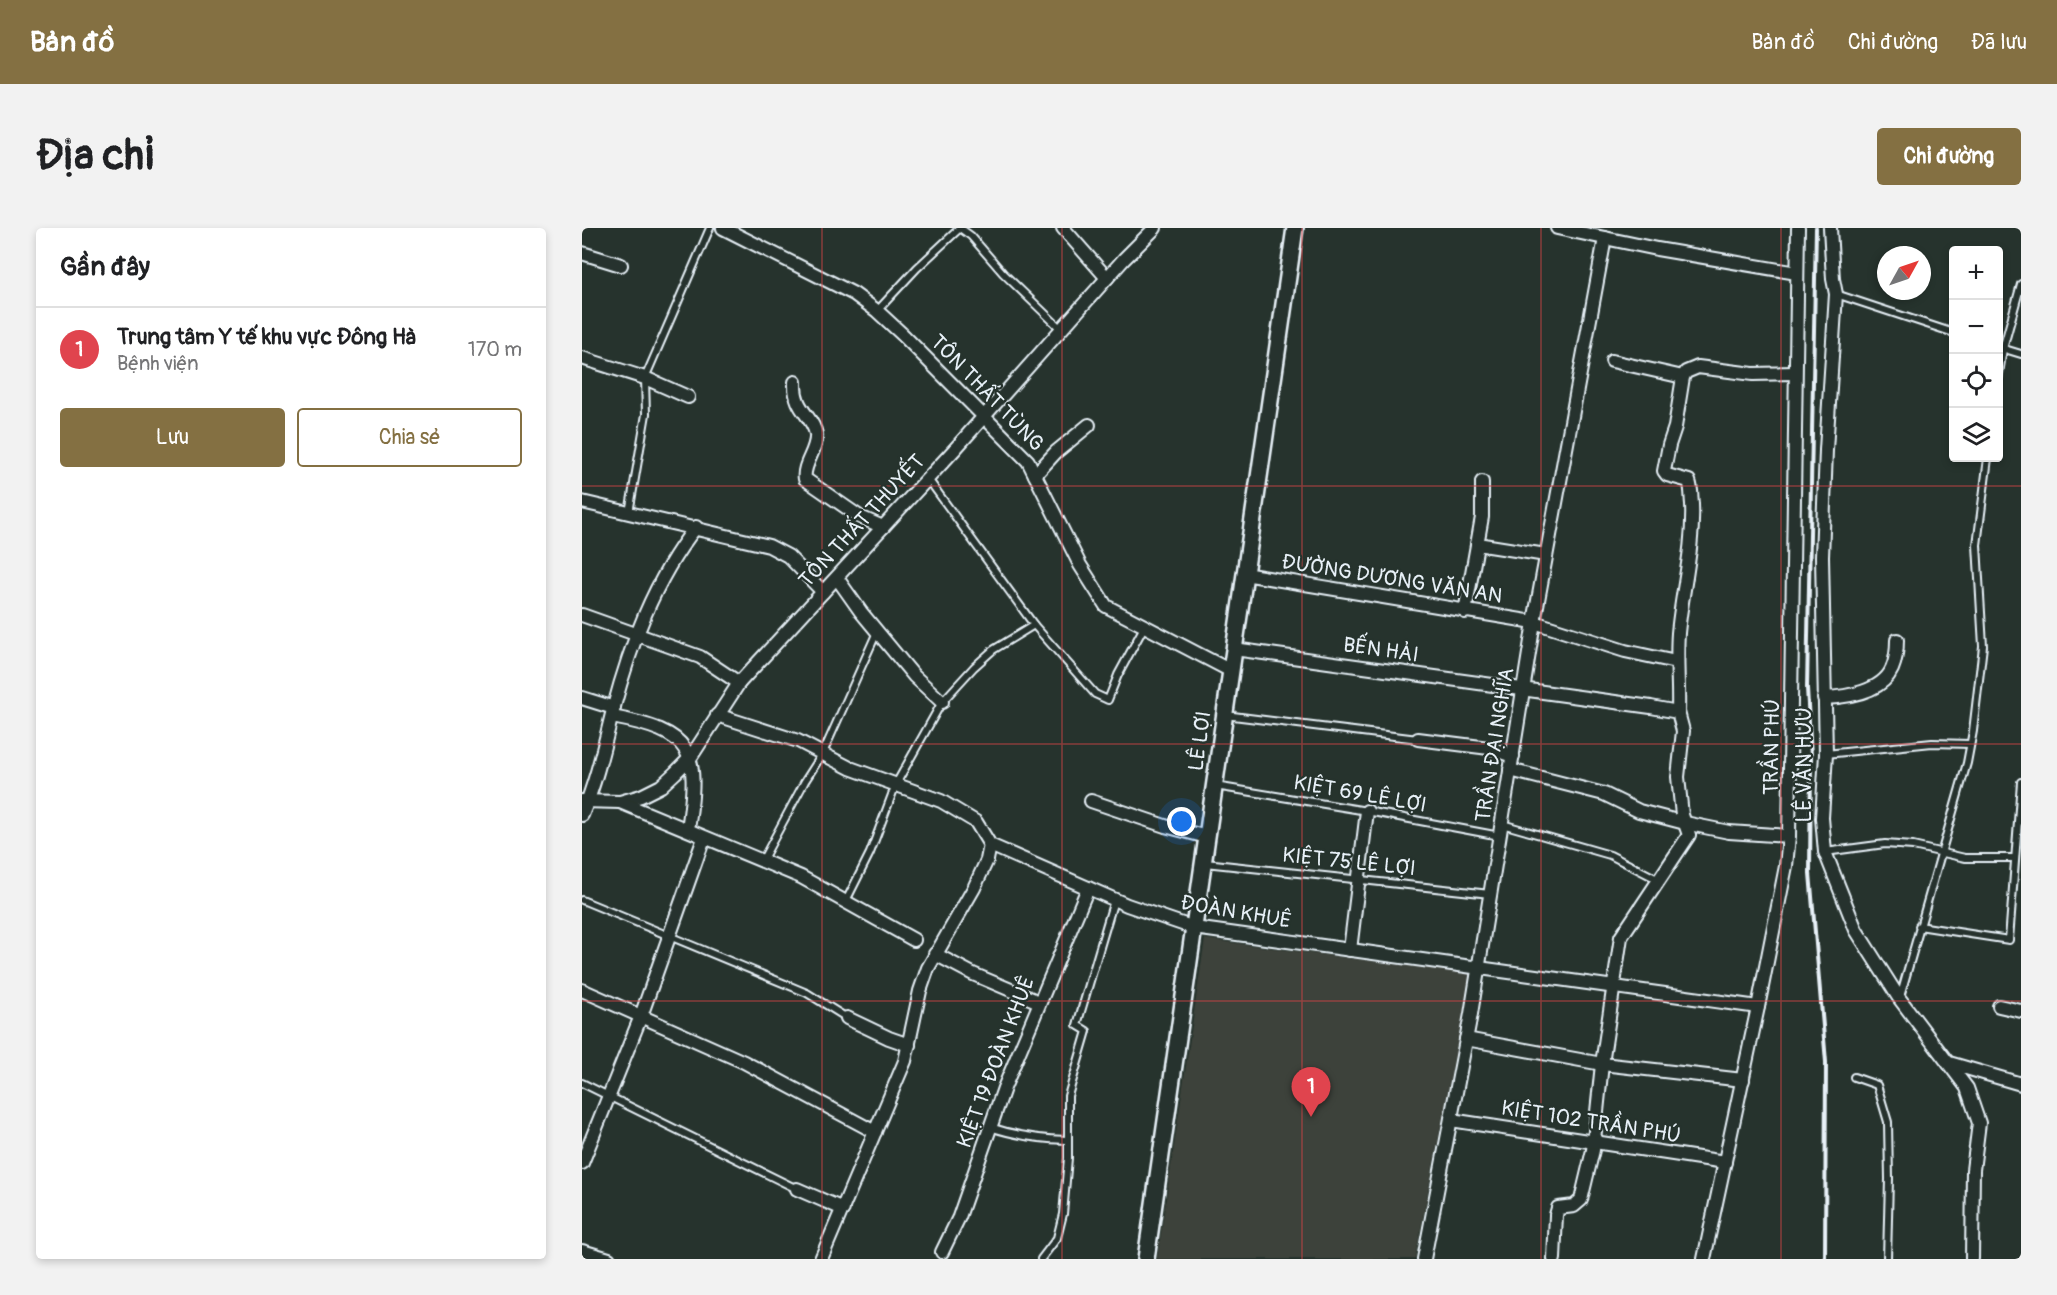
<!DOCTYPE html>
<html lang="vi">
<meta charset="utf-8">
<style>
body{margin:0;font-family:Pangolin,sans-serif;background:#f2f2f2;color:#202124}
.controls{position:absolute;right:18px;top:18px;display:grid;overflow:hidden;border-radius:6px;box-shadow:0 3px 9px #0003}
.controls button{width:54px;height:54px;display:grid;place-items:center;padding:0;border:0;border-bottom:2px solid #e0e0e0;background:#fff;color:#202124;font:30px sans-serif}
.compass{position:absolute;left:1295px;top:18px;width:54px;height:54px;border-radius:50%;background:#fff;box-shadow:0 3px 9px #0003;rotate:50deg}
.you{position:absolute;left:600px;top:594px;width:21px;height:21px;margin:-15px;border:4px solid #fff;border-radius:50%;background:#1a73e8;box-shadow:0 0 0 9px #1a73e833}
.badge{display:grid;place-items:center;width:39px;height:39px;border-radius:50%;background:#847042;color:#fff;font-size:20px;font-weight:700}
.pin{position:absolute;translate:-50% -50px;filter:drop-shadow(0 2px 3px #0008)}
.pin::after{content:'';position:absolute;top:32px;width:21px;height:18px;background:inherit;clip-path:polygon(0 0,100% 0,50% 100%)}
.list{margin:0;padding:0;list-style:none}
h2{display:flex;justify-content:space-between;align-items:center;height:78px;margin:0;padding:0 24px;font-size:26px}
h2 small{font-size:20px;font-weight:400;color:#757577}
.list li{display:grid;grid-template-columns:39px 1fr auto;gap:18px;align-items:center;box-sizing:border-box;height:84px;padding:0 24px;border-top:2px solid #e0e0e0}
.list b{display:block;font-size:22px;white-space:nowrap}
.list p{margin:0;font-size:20px;white-space:nowrap;color:#757577}
.list em{font-size:20px;font-style:normal;color:#757577}
.actions{display:flex;gap:12px;padding:18px 24px}
.actions a{flex:1;padding:14px 0;border:2px solid #847042;border-radius:6px;text-align:center;font-size:21px;color:#847042}
.actions .main{background:#847042;color:#fff}
.icon{flex:none;width:33px;height:33px;fill:none;stroke:currentColor;stroke-width:2;stroke-linecap:round;stroke-linejoin:round}
.map{position:relative;flex:none;width:1439px;height:1031px;overflow:hidden;border-radius:6px}
header{display:flex;align-items:center;gap:36px;box-sizing:border-box;height:84px;padding:0 30px;background:#847042;color:#fff}
header strong{font-size:28px}
nav{display:flex;gap:33px;margin-inline-start:auto;font-size:21px}
.intro{display:flex;align-items:center;justify-content:space-between;box-sizing:border-box;height:144px;padding:0 36px}
h1{margin:0;font-size:42px}
.button{padding:15px 27px;border-radius:6px;background:#847042;color:#fff;font-size:21px;font-weight:700}
main{display:flex;gap:36px;padding:0 36px}
aside{flex:1;background:#fff;border-radius:6px;box-shadow:0 3px 9px #0003}
.map>svg:first-child{display:block}
</style>
<header>
<strong>Bản đồ</strong>
<nav><a>Bản đồ</a><a>Chỉ đường</a><a>Đã lưu</a></nav>
</header>
<div class="intro"><h1>Địa chỉ</h1><a class="button">Chỉ đường</a></div>
<main>
<aside>
<h2>Gần đây<small></small></h2>
<ul class="list">
<li><span class="badge" style="background:#e0444e">1</span><div><b>Trung tâm Y tế khu vực Đông Hà</b><p>Bệnh viện</p></div><em>170 m</em></li>
</ul>
<div class="actions"><a class="main">Lưu</a><a>Chia sẻ</a></div>
</aside>
<div class="map">
<svg width="1439" height="1031" viewBox="0 0 1439 1031">
<rect width="100%" height="100%" fill="#26332d"/>
<filter id="ink" filterUnits="userSpaceOnUse"><feTurbulence type="fractalNoise" baseFrequency=".0167" numOctaves="2"/><feDisplacementMap in="SourceGraphic" scale="12" xChannelSelector="R" yChannelSelector="G"/><feConvolveMatrix kernelMatrix="1 2 1 2 8 2 1 2 1" color-interpolation-filters="sRGB"/></filter>
<g filter="url(#ink)">
<polygon fill="#3c423a" points="623,711 889,746 833,1031 575,1031"/>
<g fill="none" stroke-linecap="round" stroke-linejoin="round">
<g stroke="#e8f1f8" stroke-width="10">
<g id="service">
<polyline points="378,0 389,8 421,45 479,101"/>
<polyline points="1254,66 1372,105"/>
<polyline points="295,83 335,40 378,0"/>
<polyline points="1416,119 1439,126"/>
<polyline points="1416,152 1421,121 1439,56"/>
<polyline points="346,251 452,397 513,466 526,472 536,447 562,399"/>
<polyline points="47,285 64,186 63,150 128,0"/>
<polyline points="643,487 836,511"/>
<polyline points="1244,526 1350,515 1388,516"/>
<polyline points="633,558 785,583 918,608"/>
<polyline points="920,596 1028,627 1077,652"/>
<polyline points="1243,624 1303,616 1331,618 1383,630 1432,630"/>
<polyline points="180,633 223,553 241,525 295,404"/>
<polyline points="623,635 908,666"/>
<polyline points="0,672 225,765 265,790"/>
<polyline points="264,673 288,625 314,556 360,474 392,439 411,422 452,397"/>
<polyline points="1337,698 1427,712 1439,554"/>
<polyline points="1318,769 1385,535 1391,503 1401,418 1395,317 1406,230"/>
<polyline points="1272,849 1295,857 1306,894 1307,951 1305,1031"/>
<polyline points="0,855 215,961"/>
<path d="M408 899C434 908 457 911 485 912"/>
<polyline points="459,1031 475,1010 481,986 486,930 486,868 505,803 495,797 532,672"/>
</g>
</g>
<g stroke="#e8f1f8" stroke-width="16">
<g id="minor">
<polyline points="141,0 272,66 295,83 321,107 446,233 498,337 524,378 649,443"/>
<polyline points="481,0 525,50"/>
<polyline points="975,0 1075,21 1215,45"/>
<polyline points="1248,0 1251,51 1254,66 1244,222 1240,329 1244,526 1240,590 1243,624 1274,702 1317,770 1385,860 1397,895 1391,942 1390,1031"/>
<polyline points="0,25 39,37"/>
<polyline points="0,130 63,150 106,169"/>
<polyline points="1030,133 1101,149"/>
<path d="M213 154C212 183 230 186 234 206 236 222 220 236 223 251L278 289 301 299"/>
<polyline points="453,247 474,224 507,197"/>
<polyline points="0,274 187,318 206,328 241,364"/>
<polyline points="895,316 964,327"/>
<polyline points="662,346 952,394 1043,423 1094,434"/>
<polyline points="255,350 279,384 332,448 360,474"/>
<polyline points="883,384 900,289 900,254"/>
<polyline points="0,387 118,429 157,455"/>
<polyline points="652,421 1069,479 1096,484 1101,503 1096,549 1100,587 1107,607 1039,709 1020,836 1011,922 999,972 992,978 976,980 974,987 972,1031"/>
<polyline points="0,470 32,480"/>
<path d="M1242 470C1264 469 1300 464 1310 441 1314 432 1315 422 1315 412"/>
<path d="M1096 484C1097 458 1094 432 1096 405 1100 362 1112 320 1110 276 1109 269 1110 261 1107 253L1085 247 1082 243 1087 217 1093 199 1101 149 1104 144 1116 139 1171 146 1213 145"/>
<polyline points="135,487 216,513 268,540 359,573 394,594 408,617 545,677 612,700 1176,779"/>
<path d="M30 489C111 504 118 522 106 601"/>
<polyline points="836,511 907,520 931,528"/>
<polyline points="928,542 1022,566 1057,583 1103,595 1147,604 1207,608"/>
<polyline points="0,573 38,574 59,568 79,558 93,545 109,529 157,455 373,221 542,31 573,0"/>
<polyline points="509,573 583,598 625,609"/>
<polyline points="38,574 219,649 332,712"/>
<path d="M0 587C14 554 22 518 31 482 48 418 72 352 114 299"/>
<polyline points="768,722 785,583"/>
<polyline points="353,726 391,746 457,774"/>
<polyline points="0,762 162,834 293,904"/>
<polyline points="1417,778 1439,783"/>
<polyline points="265,790 307,810 327,817"/>
<polyline points="884,811 1020,836 1161,852"/>
<polyline points="1367,835 1439,856"/>
<polyline points="869,892 1143,934"/>
<polyline points="0,935 59,788 122,610"/>
<polyline points="215,961 261,981"/>
<polyline points="0,1023 27,1031"/>
<polyline points="360,1024 377,989 422,860 506,660"/>
<polyline points="239,1031 323,833 338,763 346,740 392,660 405,632 408,617"/>
<polyline points="842,1031 889,786 952,394 1023,10"/>
<polyline points="1122,1031 1176,779 1204,638 1207,608 1216,0"/>
</g>
</g>
<g stroke="#e8f1f8" stroke-width="20">
<polyline id="tertiary" points="564,1031 713,0"/>
</g>
<use href="#service" stroke="#26332d" stroke-width="6"/>
<use href="#minor" stroke="#26332d" stroke-width="12"/>
<use href="#tertiary" stroke="#26332d" stroke-width="15"/>
<polyline stroke="#e8f1f8" stroke-width="4" points="1234,0 1225,460 1229,528 1228,645 1244,834 1243,1031"/>
</g>
</g>
<path fill="none" stroke="#d94647" stroke-width="1.5" stroke-opacity="0.55" d="M240 0V1031M480 0V1031M720 0V1031M959 0V1031M1199 0V1031M0 258H1439M0 516H1439M0 773H1439"/>
<g text-anchor="middle" dominant-baseline="central" stroke-width="4.5" stroke-linejoin="round" paint-order="stroke">
<g font-size="21" fill="#e8f1f8" stroke="#26332d">
<text transform="translate(405 165) rotate(46)">TÔN THẤT TÙNG</text>
<text transform="translate(280 293) rotate(-47)">TÔN THẤT THUYẾT</text>
<text transform="translate(810 351) rotate(9)">ĐƯỜNG DƯƠNG VĂN AN</text>
<text transform="translate(799 422) rotate(8)">BẾN HẢI</text>
<text transform="translate(618 513) rotate(-82)">LÊ LỢI</text>
<text transform="translate(913 517) rotate(-81)">TRẦN ĐẠI NGHĨA</text>
<text transform="translate(1190 519) rotate(-89)">TRẦN PHÚ</text>
<text transform="translate(1222 537) rotate(-90)">LÊ VĂN HƯU</text>
<text transform="translate(778 566) rotate(10)">KIỆT 69 LÊ LỢI</text>
<text transform="translate(767 634) rotate(6)">KIỆT 75 LÊ LỢI</text>
<text transform="translate(654 684) rotate(10)">ĐOÀN KHUÊ</text>
<text transform="translate(414 834) rotate(-69)">KIỆT 19 ĐOÀN KHUÊ</text>
<text transform="translate(1009 894) rotate(9)">KIỆT 102 TRẦN PHÚ</text>
</g>
</g>
</svg>
<div class="controls">
<button>+</button>
<button>−</button>
<button><svg class="icon" aria-label="locate" viewBox="0 0 24 24"><circle cx="12" cy="12" r="6"/><path d="M12 2v4M12 18v4M2 12h4M18 12h4"/></svg></button>
<button><svg class="icon" aria-label="layers" viewBox="0 0 24 24"><path d="M12 4l9 5-9 5-9-5zM3 14l9 5 9-5"/></svg></button>
</div>
<svg class="compass" viewBox="-18 -18 36 36"><path d="M0-13l5 13h-10z" fill="#e53935"/><path d="M0 13l5-13h-10z" fill="#757577"/></svg>
<div class="you"></div>
<div class="pin badge" style="left:729px;top:889px;background:#e0444e">1</div>
</div>
</main>
